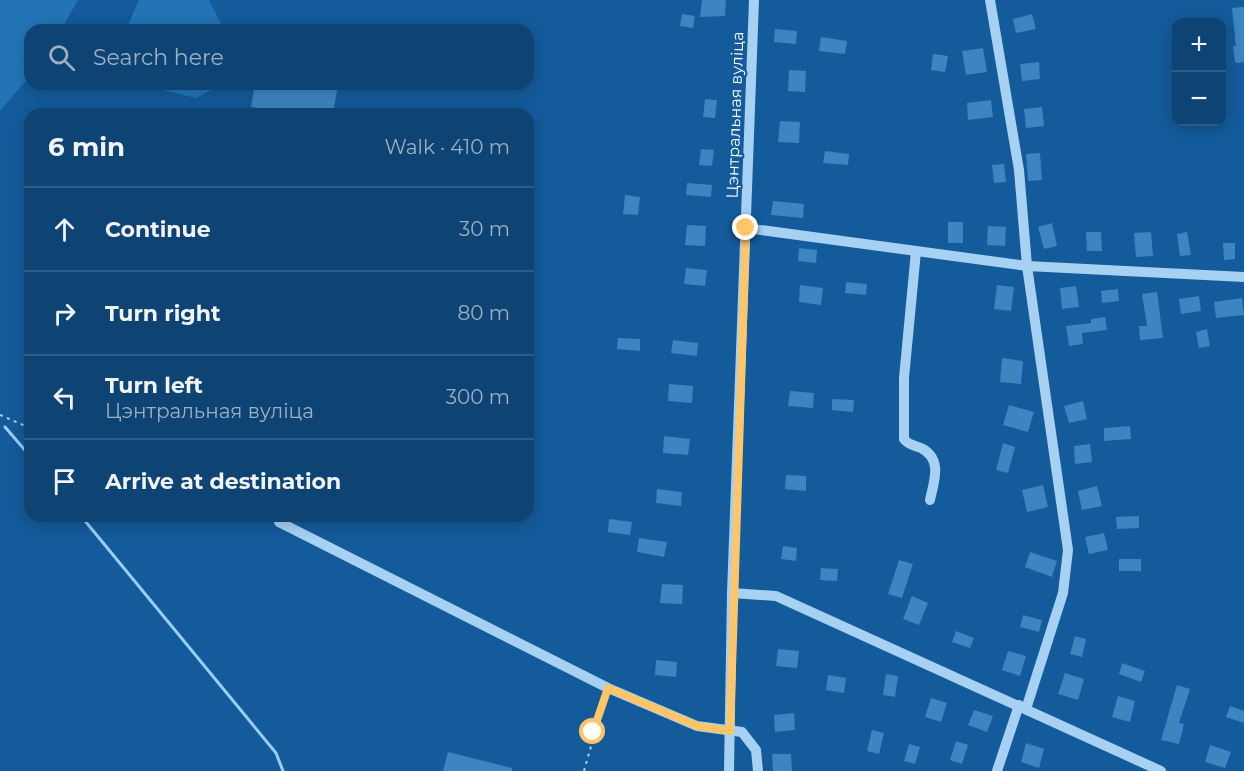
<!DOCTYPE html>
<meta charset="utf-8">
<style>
body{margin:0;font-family:Montserrat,sans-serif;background:#174b79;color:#f1f3f6}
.controls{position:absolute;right:18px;top:18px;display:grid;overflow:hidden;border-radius:12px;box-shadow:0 3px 15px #0003}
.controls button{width:54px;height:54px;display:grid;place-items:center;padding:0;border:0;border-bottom:2px solid #2e5c86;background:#0e4474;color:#f1f3f6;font:30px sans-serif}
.stop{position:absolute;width:18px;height:18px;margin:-14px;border:4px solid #ffc569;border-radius:50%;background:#fff}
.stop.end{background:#ffc569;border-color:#fff;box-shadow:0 2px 6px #0008}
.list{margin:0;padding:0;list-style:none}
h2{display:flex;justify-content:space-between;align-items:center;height:78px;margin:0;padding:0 24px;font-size:26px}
h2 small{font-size:20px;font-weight:400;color:#9bb0c5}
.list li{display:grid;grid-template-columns:39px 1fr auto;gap:18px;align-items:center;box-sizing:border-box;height:84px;padding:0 24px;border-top:2px solid #2e5c86}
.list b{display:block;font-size:22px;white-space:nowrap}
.list p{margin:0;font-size:20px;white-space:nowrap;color:#9bb0c5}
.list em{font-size:20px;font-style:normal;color:#9bb0c5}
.icon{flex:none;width:33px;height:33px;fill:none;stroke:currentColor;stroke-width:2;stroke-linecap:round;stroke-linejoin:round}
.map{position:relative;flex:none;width:1244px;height:771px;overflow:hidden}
.search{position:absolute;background:#0e4474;box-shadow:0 3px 15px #0003;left:24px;top:24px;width:510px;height:66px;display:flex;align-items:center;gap:15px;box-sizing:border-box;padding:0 21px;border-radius:18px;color:#9bb0c5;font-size:22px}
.panel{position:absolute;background:#0e4474;box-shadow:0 3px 15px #0003;left:24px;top:108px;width:510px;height:414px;border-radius:18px}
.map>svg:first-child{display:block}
</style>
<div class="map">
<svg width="1244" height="771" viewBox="0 0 1244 771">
<rect width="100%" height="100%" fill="#135b9a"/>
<g fill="#2274b7">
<polygon points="0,0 78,0 61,30 30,30 30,76 0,111"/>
<polygon points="139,0 209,0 224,30 126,30"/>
<polygon points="137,84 223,84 196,98"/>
</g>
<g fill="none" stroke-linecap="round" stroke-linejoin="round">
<g stroke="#98cdf6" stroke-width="3">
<polyline points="5,427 30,456"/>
<polyline points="81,516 276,753 283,771"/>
</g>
</g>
<g fill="#3c85c1">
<polygon points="702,0 726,0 725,16 700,17"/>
<polygon points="1244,7 1244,62 1238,63 1235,62 1233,46 1236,46 1232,8"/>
<polygon points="682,14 695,16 693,28 680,26"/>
<polygon points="1032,14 1036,29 1016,33 1013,19"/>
<polygon points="775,29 797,31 796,44 774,42"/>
<polygon points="821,37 847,41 845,54 819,51"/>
<polygon points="983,48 987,72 966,75 962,51"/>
<polygon points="933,54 948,56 945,72 931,70"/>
<polygon points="1039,62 1040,79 1022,81 1020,64"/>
<polygon points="789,70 806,71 805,92 788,91"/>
<polygon points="255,84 338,84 333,114 292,114 251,107"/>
<polygon points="705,99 717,100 715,118 703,117"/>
<polygon points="991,100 993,117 968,120 967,103"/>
<polygon points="1042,107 1044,126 1026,128 1024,109"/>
<polygon points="780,121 800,122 799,143 778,142"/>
<polygon points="701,149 714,150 712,166 699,165"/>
<polygon points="825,151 849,154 848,165 823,163"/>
<polygon points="1040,153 1042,180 1028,181 1026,154"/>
<polygon points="1004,164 1006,182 994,183 992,165"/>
<polygon points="687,183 712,185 711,197 686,195"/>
<polygon points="625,195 640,197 638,215 623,214"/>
<polygon points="773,201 804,204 803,218 771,215"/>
<rect x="948" y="222" width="15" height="21"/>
<polygon points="1052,223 1057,246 1044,249 1038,227"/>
<polygon points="687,225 706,226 705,246 685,245"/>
<polygon points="988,226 1006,227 1005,246 987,245"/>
<polygon points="1086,232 1101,232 1102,251 1087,251"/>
<polygon points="1151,232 1153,256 1136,257 1134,233"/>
<polygon points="1187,232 1191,255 1180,256 1177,234"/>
<polygon points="1223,243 1235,243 1235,259 1224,260"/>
<polygon points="799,248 817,250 816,263 798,261"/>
<polygon points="686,268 707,270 705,286 684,284"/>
<polygon points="846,282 867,284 866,295 845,293"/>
<polygon points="800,285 823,288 821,305 799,302"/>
<polygon points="997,285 1014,287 1011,311 994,309"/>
<polygon points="1076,286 1079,307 1062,309 1060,288"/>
<polygon points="1118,289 1119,301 1102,303 1101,291"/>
<polygon points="1157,292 1163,338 1140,340 1139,326 1147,326 1142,294"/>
<polygon points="1199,296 1201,311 1181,314 1179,299"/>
<polygon points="1242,298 1244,315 1216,318 1214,302"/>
<polygon points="1105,317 1107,330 1082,333 1083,344 1069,346 1066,326 1091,323 1091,319"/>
<polygon points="1207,329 1210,346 1199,348 1196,332"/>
<polygon points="618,338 640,339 640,351 617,349"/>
<polygon points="673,340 698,343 697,356 671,353"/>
<polygon points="1002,358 1023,361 1021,384 1000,382"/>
<polygon points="669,384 693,386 692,403 668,401"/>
<polygon points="790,391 814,393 813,408 788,406"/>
<polygon points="832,399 854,400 853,412 832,410"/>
<polygon points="1083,401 1087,419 1069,423 1064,406"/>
<polygon points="1009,405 1034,412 1028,432 1003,425"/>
<polygon points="1130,426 1131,439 1104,441 1104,428"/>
<polygon points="664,436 690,439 688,455 663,453"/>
<polygon points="1003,443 1015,447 1008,473 996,470"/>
<polygon points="1090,444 1092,462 1075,464 1074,446"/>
<polygon points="786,475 806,476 806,491 785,489"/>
<polygon points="1043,485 1048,507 1027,512 1022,490"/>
<polygon points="1097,486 1102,506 1082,510 1078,491"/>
<polygon points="657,489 682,492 681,506 656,503"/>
<polygon points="1139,516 1139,528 1117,529 1116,517"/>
<polygon points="609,519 632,522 630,535 608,532"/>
<polygon points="1104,533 1108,550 1089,554 1085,537"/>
<polygon points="639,538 667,542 664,557 637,552"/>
<polygon points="783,546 797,548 796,561 781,559"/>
<polygon points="1030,552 1057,561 1052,577 1025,567"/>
<rect x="1119" y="559" width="22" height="12"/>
<polygon points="899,560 913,564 902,598 888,594"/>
<polygon points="821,568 838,569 837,581 820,580"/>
<polygon points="662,584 683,585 682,604 660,603"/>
<polygon points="912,596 928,603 919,625 903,619"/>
<polygon points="1023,615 1042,620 1039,632 1020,627"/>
<polygon points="956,631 974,638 970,648 952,642"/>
<polygon points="1075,636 1086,639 1082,657 1070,654"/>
<polygon points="778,649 799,651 797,668 776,666"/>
<polygon points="1008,651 1026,656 1020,676 1002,670"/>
<polygon points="656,660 677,662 676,677 655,675"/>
<polygon points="1122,663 1145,671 1141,682 1119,674"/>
<polygon points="1065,673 1084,679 1078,700 1058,694"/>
<polygon points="886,674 898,676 895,697 883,695"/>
<polygon points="828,675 846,678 844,693 826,690"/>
<polygon points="1177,685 1190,689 1179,723 1184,724 1179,744 1161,740"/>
<polygon points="1118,696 1135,701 1130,722 1112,717"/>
<polygon points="931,698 947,703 941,722 925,717"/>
<polygon points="1230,706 1244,711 1244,723 1226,717"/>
<polygon points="974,710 993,716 987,732 968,725"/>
<polygon points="794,713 795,730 775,732 774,715"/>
<polygon points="872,730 884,733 879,754 867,751"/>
<polygon points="956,741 968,745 962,764 950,760"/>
<polygon points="1026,743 1044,749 1039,768 1021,762"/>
<polygon points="909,744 920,747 915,764 904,761"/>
<polygon points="1210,745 1231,752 1225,768 1205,762"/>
<polygon points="448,752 512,768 512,771 443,771"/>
<polygon points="772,754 791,754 792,771 773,771"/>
</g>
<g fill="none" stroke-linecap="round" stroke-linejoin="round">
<g stroke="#a6d1f3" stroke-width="2" stroke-dasharray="3 4.5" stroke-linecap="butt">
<polyline points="0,415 30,428"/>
<polyline points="249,516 270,520"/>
<polyline points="584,771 605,697"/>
</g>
<g stroke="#a6d1f3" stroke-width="10">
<polyline points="990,0 1019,170 1027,266 1068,550 1063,593 1026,709"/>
<polyline points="746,228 1027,266 1244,277"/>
<path d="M916 251 904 378V439C908 445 914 445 921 448 943 459 934 481 930 500"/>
<polyline points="279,522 608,688 697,726 742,732 756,750 758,771"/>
<polyline points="732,593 776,596 1161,771"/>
<polyline points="729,771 732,593 754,0"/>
<polyline points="997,771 1019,705"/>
</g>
</g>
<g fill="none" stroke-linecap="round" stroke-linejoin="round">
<polyline stroke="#ffc569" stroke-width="8" points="593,732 608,688 697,726 730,731 746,228"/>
</g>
<g text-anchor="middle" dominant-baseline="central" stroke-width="4.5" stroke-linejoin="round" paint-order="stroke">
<g font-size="16" fill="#fff" stroke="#135b9a">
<text transform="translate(735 115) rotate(-88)">Цэнтральная вуліца</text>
</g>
</g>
</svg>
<div class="controls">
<button>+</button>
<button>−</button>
</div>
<div class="stop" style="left:593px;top:732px"></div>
<div class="stop end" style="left:746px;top:228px"></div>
<div class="search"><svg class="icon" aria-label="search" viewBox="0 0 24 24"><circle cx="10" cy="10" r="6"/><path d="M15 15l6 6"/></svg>Search here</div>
<section class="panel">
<h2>6 min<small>Walk · 410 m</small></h2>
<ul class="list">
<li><svg class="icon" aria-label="ahead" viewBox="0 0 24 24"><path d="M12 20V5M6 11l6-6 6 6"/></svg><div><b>Continue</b></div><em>30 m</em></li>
<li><svg class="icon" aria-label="right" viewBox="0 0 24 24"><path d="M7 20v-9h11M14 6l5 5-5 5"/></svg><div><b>Turn right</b></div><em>80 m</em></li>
<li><svg class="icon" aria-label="left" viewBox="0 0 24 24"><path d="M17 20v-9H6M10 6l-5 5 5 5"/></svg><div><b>Turn left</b><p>Цэнтральная вуліца</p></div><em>300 m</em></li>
<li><svg class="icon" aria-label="arrive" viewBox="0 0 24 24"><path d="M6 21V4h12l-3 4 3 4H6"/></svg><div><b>Arrive at destination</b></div></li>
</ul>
</section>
</div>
